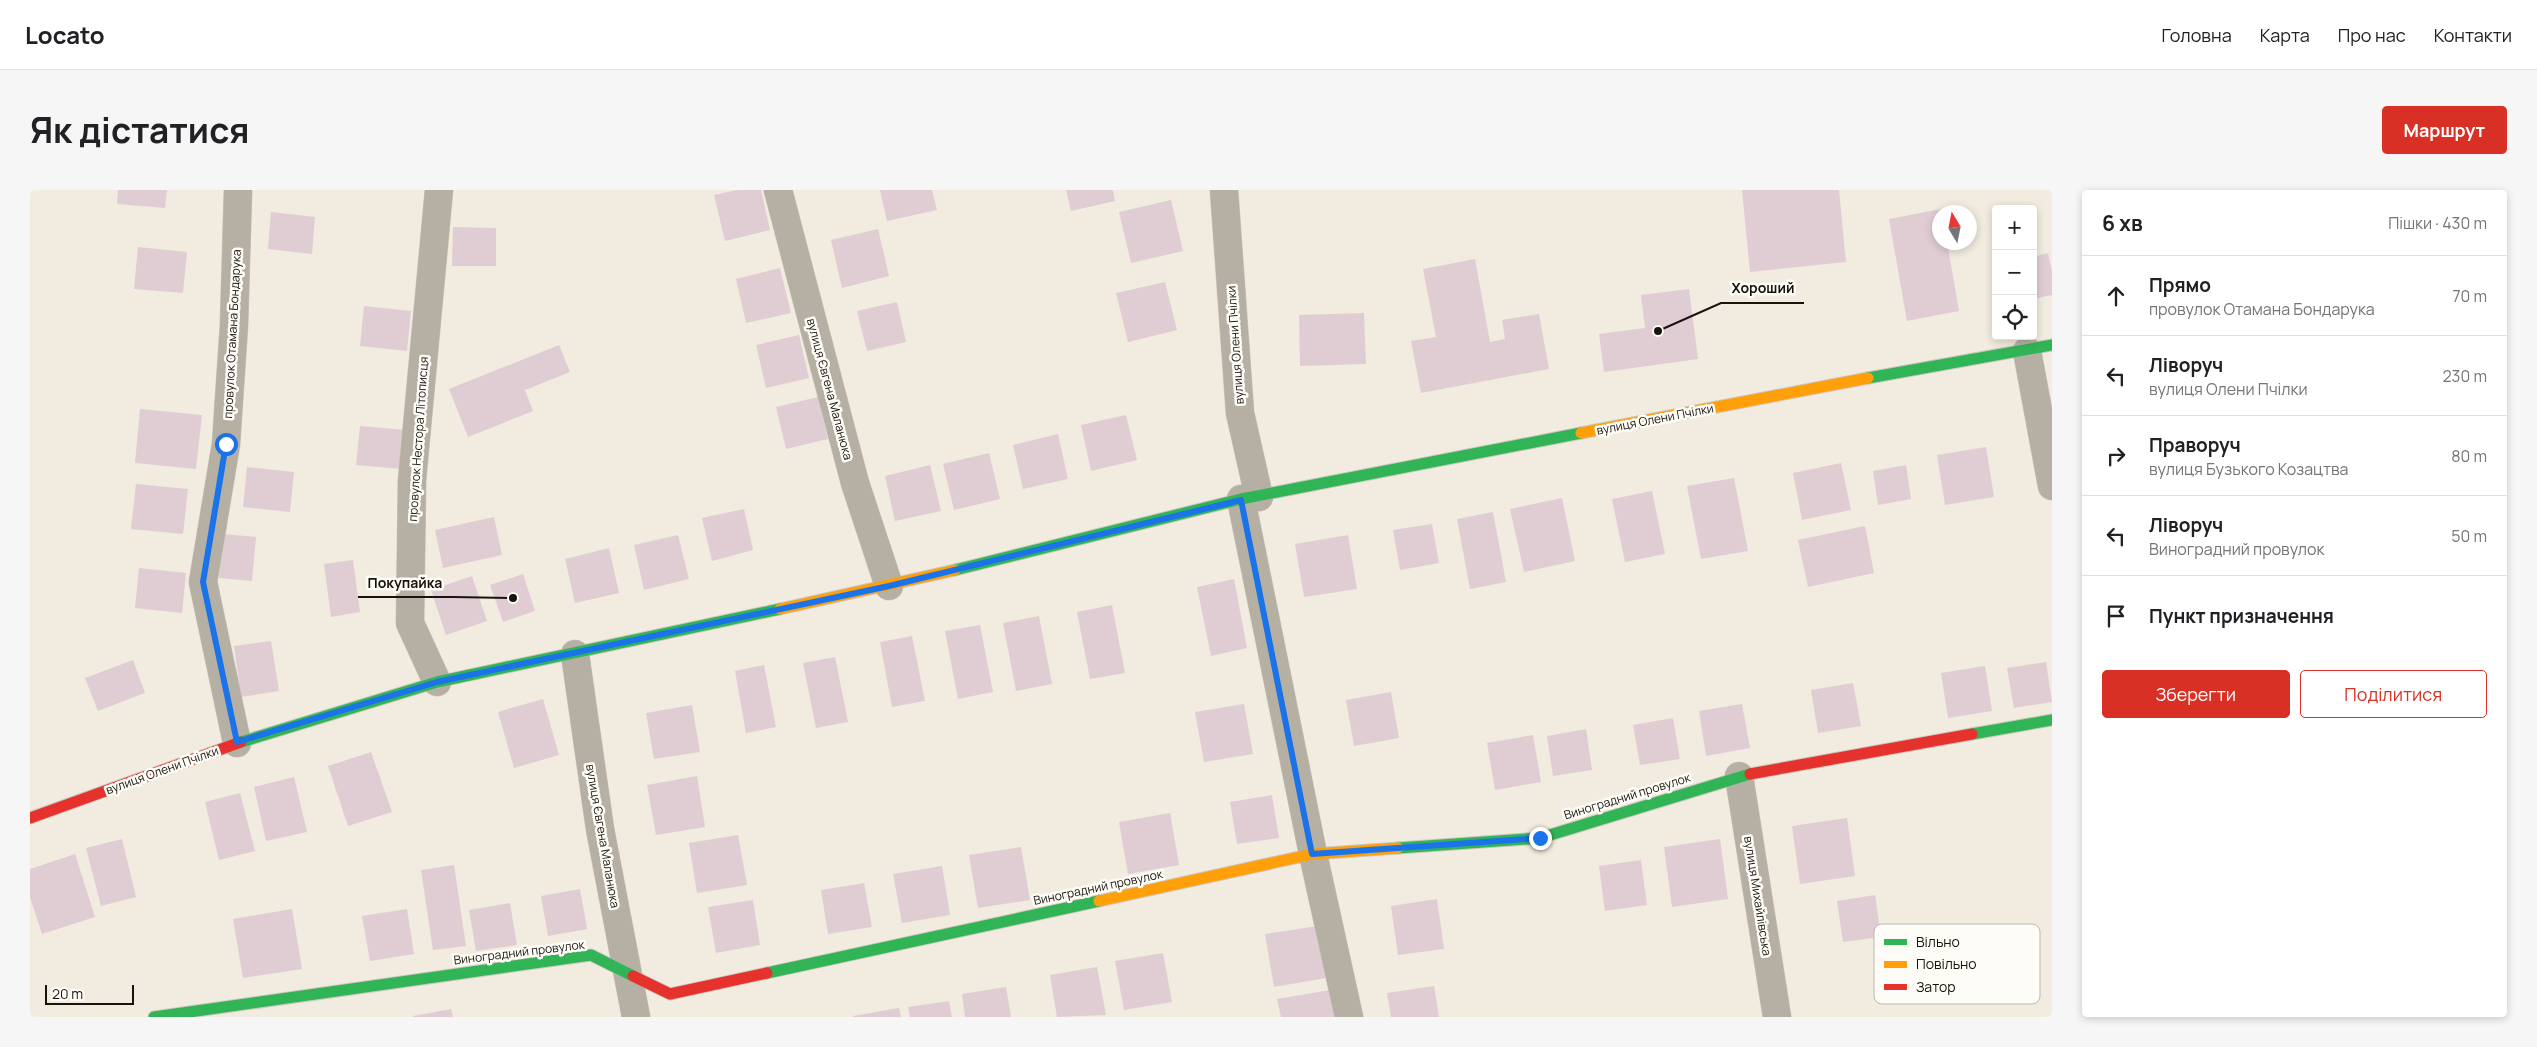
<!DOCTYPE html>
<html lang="uk">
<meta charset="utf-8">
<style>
body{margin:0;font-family:Manrope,sans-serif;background:#f6f6f6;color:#202124}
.controls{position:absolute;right:15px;top:15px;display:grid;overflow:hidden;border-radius:5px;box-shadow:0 2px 8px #0003}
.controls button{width:45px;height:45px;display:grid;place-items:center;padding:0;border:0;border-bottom:1px solid #e0e0e0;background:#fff;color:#202124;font:25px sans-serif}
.compass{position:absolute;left:1902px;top:15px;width:45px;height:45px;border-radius:50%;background:#fff;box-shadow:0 2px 8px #0003;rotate:350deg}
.scale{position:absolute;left:15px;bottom:12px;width:89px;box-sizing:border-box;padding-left:5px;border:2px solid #18140d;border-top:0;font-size:14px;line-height:18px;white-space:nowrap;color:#18140d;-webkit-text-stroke:4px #fefcf7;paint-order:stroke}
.stop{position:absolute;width:15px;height:15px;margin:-11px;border:4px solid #1a73e8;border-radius:50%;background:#fff}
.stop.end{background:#1a73e8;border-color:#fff;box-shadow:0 1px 5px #0008}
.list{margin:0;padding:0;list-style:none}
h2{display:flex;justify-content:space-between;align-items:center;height:65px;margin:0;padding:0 20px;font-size:21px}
h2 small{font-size:16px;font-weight:400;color:#757577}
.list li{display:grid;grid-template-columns:32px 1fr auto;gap:15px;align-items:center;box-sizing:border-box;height:80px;padding:0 20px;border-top:1px solid #e0e0e0}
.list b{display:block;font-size:19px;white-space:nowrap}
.list p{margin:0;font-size:16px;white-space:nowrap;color:#757577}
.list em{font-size:16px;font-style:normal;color:#757577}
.actions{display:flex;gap:10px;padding:15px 20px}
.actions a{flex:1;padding:11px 0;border:1px solid #d93025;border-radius:5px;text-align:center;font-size:18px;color:#d93025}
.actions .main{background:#d93025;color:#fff}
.icon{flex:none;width:28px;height:28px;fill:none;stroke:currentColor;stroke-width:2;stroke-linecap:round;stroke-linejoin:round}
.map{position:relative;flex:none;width:2022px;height:827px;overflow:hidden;border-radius:5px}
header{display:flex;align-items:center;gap:30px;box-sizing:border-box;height:70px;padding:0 25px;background:#fff;border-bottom:1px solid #e0e0e0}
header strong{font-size:24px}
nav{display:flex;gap:28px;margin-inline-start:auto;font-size:18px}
.intro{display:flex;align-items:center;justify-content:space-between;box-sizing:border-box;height:120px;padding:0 30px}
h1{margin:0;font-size:35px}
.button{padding:12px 22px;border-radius:5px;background:#d93025;color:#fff;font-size:18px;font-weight:700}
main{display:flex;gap:30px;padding:0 30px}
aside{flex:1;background:#fff;border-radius:5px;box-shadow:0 2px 8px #0003}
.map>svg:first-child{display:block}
</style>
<header>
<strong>Locato</strong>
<nav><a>Головна</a><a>Карта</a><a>Про нас</a><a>Контакти</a></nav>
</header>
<div class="intro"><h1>Як дістатися</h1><a class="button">Маршрут</a></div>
<main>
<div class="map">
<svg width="2022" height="827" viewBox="0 0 2022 827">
<rect width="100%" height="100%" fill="#f2ebdf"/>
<g fill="#dfcdd3">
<polygon points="88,0 137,0 135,18 87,14"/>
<polygon points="707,0 731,0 740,40 695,51 684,5"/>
<polygon points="850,0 902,0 907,20 857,31"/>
<polygon points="1036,0 1083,0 1085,11 1041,21"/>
<polygon points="1712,0 1809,0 1816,72 1720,82"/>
<polygon points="1141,10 1153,61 1101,73 1089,22"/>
<polygon points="1911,19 1910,52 1917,52 1929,121 1877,131 1859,29"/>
<polygon points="241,22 285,27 282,64 238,59"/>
<polygon points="423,37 466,38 466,76 422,76"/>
<polygon points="848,39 859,86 812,98 801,50"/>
<polygon points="108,57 157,62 153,103 104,99"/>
<polygon points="2018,63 2022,81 2022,105 2003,109 2003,67"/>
<polygon points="1445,69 1460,152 1475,149 1472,130 1509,124 1519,179 1391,203 1381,151 1406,147 1393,79"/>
<polygon points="750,78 761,123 716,133 706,89"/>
<polygon points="1135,92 1147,140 1098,152 1086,103"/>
<polygon points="1659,99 1668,169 1574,182 1569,144 1615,138 1611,105"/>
<polygon points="867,112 876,152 837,161 827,121"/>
<polygon points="334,116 381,121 377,161 330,156"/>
<polygon points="1334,123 1336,174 1270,176 1269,125"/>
<polygon points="769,145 779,188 736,198 726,155"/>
<polygon points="529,155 540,182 495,200 503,221 438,247 419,199"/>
<polygon points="788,207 798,249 756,259 746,217"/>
<polygon points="110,219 172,225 166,279 105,273"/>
<polygon points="1096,225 1107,270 1061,281 1051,235"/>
<polygon points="330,236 376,240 372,279 326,275"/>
<polygon points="1028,244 1038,289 993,299 983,255"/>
<polygon points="1956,257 1964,307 1915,315 1907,265"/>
<polygon points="959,263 970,309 924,320 913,274"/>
<polygon points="1811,273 1821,320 1772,330 1763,283"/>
<polygon points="900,275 911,321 865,331 855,286"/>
<polygon points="1876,275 1881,309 1848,315 1843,281"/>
<polygon points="217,277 264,282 260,322 213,317"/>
<polygon points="1704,288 1718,361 1671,369 1657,296"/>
<polygon points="106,294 158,299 153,344 101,339"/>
<polygon points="1622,301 1635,364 1595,372 1582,309"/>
<polygon points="1532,308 1545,371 1494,382 1480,319"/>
<polygon points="714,319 723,360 682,371 672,328"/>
<polygon points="1463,322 1476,392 1440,399 1427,329"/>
<polygon points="464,327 472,365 413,378 405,340"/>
<polygon points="1402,334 1409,373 1370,380 1363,340"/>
<polygon points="1835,336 1844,383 1778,397 1768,350"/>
<polygon points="193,344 226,347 222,391 189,388"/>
<polygon points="648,345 659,389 614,400 604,355"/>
<polygon points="1318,345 1327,399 1274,407 1265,354"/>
<polygon points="579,358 589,403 545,413 535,369"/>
<polygon points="323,370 330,422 301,427 294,374"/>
<polygon points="109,378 156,383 152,423 105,418"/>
<polygon points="493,384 505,421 473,432 460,395"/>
<polygon points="442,386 457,431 416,445 401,400"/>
<polygon points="1204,389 1217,458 1181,466 1167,397"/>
<polygon points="1082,415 1095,483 1060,489 1047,422"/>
<polygon points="1009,426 1022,494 986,501 973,433"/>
<polygon points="950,435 963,502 928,509 915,441"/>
<polygon points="882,446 895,511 862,517 850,452"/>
<polygon points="241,451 249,501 211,507 204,456"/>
<polygon points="805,467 818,532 786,538 773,473"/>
<polygon points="103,470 115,503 68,521 55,488"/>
<polygon points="2016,472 2022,512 1984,518 1977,478"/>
<polygon points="734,475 746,537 716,543 705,481"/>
<polygon points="1955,476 1962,521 1918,528 1911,483"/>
<polygon points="1823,493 1831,536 1788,543 1781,500"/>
<polygon points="1361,502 1369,548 1324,556 1316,510"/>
<polygon points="513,509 529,565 484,578 468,522"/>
<polygon points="1214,514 1223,564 1174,572 1165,522"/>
<polygon points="1712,514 1720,558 1676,566 1669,521"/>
<polygon points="662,515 670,562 624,569 616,523"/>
<polygon points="1643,528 1650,569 1610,575 1603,535"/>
<polygon points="1556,539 1562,580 1523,586 1517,546"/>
<polygon points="1503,545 1511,592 1465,600 1457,553"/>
<polygon points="341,562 362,622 318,636 298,576"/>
<polygon points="667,586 675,637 626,645 617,595"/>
<polygon points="264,587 277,642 236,651 224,597"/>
<polygon points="210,603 225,661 189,670 175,612"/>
<polygon points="1242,605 1249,648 1207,654 1200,612"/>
<polygon points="1140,623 1149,675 1098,684 1089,632"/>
<polygon points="1817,628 1825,686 1770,694 1762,636"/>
<polygon points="708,645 717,695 667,703 659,653"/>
<polygon points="92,649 106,707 71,716 56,658"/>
<polygon points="1690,649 1698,709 1642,717 1634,657"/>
<polygon points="991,657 1000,710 948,718 939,665"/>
<polygon points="45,664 65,727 12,744 0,707 0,679"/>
<polygon points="1611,670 1617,715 1575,721 1569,676"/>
<polygon points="424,675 436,756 403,760 391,680"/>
<polygon points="912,676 920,725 872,733 863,684"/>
<polygon points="834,693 842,737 798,744 791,700"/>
<polygon points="550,699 557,739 518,746 511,706"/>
<polygon points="1845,705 1851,747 1813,752 1807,711"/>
<polygon points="1407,709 1414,759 1368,765 1361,716"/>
<polygon points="723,710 730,755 686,763 678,717"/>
<polygon points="480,713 487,755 446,761 439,720"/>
<polygon points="262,719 272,779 213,788 203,729"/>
<polygon points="377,719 384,764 340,771 332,726"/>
<polygon points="1288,736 1296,788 1244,797 1235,744"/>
<polygon points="1133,763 1142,812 1094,820 1085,771"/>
<polygon points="1067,777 1076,825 1027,827 1020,785"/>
<polygon points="1404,796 1409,827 1361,827 1357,803"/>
<polygon points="976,797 981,827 935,827 932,804"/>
<polygon points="1300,800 1305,827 1251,827 1247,809"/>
<polygon points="919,811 922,827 880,827 878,817"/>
<polygon points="869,818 871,827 823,827 823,826"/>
<polygon points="421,819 423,827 383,827 383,826"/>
</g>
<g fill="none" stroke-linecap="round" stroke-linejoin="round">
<g stroke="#cdc8bf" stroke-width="29">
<g id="street">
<polyline points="748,0 825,293 859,396"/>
<polyline points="1194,0 1210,223 1229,307"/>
<polyline points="1997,161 2022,296"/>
<polyline points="1211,309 1283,664 1319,827"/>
<polyline points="545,464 570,639 606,827"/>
<polyline points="407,492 380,433 382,290 409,0"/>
<polyline points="207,553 173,392 196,254 204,135 208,0"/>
<polyline points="1709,586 1747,827"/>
</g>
</g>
<g stroke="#cdc8bf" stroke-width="13">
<g id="fast">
<polyline points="1838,188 2022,155"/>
<polyline points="925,380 1211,309 1551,243"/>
<polyline points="1942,544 2022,530"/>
<polyline points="211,552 407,492 750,419"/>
<polyline points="1368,658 1510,648 1720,584"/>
<polyline points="737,783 1069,711"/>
<polyline points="124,827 561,765 603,786"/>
</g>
</g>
<g stroke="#cdc8bf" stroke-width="13">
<g id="slow">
<polyline points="1551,243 1838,188"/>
<polyline points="750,419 925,380"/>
<polyline points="1069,711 1283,664 1368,658"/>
</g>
</g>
<g stroke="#cdc8bf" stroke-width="13">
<g id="jam">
<polyline points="1720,584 1942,544"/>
<polyline points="0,628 211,552"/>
<polyline points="603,786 640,804 737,783"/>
</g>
</g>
<use href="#street" stroke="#b6b0a4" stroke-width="28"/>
<use href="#fast" stroke="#30b455" stroke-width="11"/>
<use href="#slow" stroke="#ff9f0a" stroke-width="11"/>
<use href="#jam" stroke="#e5322d" stroke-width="11"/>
</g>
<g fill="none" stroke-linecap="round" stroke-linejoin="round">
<polyline stroke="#1a73e8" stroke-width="6" points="196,254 173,392 207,552 407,492 859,396 1211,310 1282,664 1510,648"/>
</g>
<g text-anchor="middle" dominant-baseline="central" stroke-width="5" stroke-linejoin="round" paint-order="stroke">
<g font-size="12" fill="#18140d" stroke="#fefcf7">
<text transform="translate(202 144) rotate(-87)">провулок Отамана Бондарука</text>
<text transform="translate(1205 155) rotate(-94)">вулиця Олени Пчілки</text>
<text transform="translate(800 199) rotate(75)">вулиця Євгена Маланюка</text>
<text transform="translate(1625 229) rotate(-11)">вулиця Олени Пчілки</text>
<text transform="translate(388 249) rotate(-86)">провулок Нестора Літописця</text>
<text transform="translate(132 580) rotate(-20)">вулиця Олени Пчілки</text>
<text transform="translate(1597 606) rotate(-17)">Виноградний провулок</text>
<text transform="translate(573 646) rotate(80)">вулиця Євгена Маланюка</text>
<text transform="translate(1068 697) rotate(-12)">Виноградний провулок</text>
<text transform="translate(1728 706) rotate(81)">вулиця Михайлівська</text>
<text transform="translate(489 762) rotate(-7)">Виноградний провулок</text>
</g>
</g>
<rect x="1844" y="734" width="166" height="80" rx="8" fill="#fefcf7" stroke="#b9b6b1" stroke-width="1"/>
<rect x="1854" y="749" width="23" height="6" fill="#30b455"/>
<rect x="1854" y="771" width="23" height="7" fill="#ff9f0a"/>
<rect x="1854" y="794" width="23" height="6" fill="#e5322d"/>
<g font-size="14" fill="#18140d">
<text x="1886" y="757">Вільно</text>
<text x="1886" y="779">Повільно</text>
<text x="1886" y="802">Затор</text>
</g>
<path fill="none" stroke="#18140d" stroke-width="2" d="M1628 141L1691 113H1774M483 408L423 407H328"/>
<g fill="#18140d" stroke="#fefcf7" stroke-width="2">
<circle cx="1628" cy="141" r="5"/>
<circle cx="483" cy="408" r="5"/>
</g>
<g font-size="14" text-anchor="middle" font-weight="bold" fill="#18140d" stroke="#fefcf7" stroke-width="5" stroke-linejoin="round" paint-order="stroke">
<text x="1733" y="103">Хороший</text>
<text x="375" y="398">Покупайка</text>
</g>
</svg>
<div class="controls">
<button>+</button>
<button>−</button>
<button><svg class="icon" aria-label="locate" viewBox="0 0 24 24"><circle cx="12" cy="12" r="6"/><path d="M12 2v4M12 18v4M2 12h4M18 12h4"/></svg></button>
</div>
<svg class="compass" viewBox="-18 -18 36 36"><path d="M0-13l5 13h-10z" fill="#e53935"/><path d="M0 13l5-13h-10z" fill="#757577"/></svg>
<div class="scale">20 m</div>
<div class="stop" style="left:196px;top:254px"></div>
<div class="stop end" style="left:1510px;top:648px"></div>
</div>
<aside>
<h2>6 хв<small>Пішки · 430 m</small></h2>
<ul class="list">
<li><svg class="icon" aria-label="ahead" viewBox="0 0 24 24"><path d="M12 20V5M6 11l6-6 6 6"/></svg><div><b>Прямо</b><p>провулок Отамана Бондарука</p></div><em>70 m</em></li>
<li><svg class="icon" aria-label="left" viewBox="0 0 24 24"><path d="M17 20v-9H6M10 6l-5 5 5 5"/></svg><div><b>Ліворуч</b><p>вулиця Олени Пчілки</p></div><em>230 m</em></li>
<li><svg class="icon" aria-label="right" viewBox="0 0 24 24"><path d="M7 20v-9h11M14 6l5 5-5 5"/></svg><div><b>Праворуч</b><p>вулиця Бузького Козацтва</p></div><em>80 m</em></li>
<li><svg class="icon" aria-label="left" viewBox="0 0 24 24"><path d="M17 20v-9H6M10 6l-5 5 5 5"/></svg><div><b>Ліворуч</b><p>Виноградний провулок</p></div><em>50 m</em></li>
<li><svg class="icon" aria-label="arrive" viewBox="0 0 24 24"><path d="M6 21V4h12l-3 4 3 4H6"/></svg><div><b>Пункт призначення</b></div></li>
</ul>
<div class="actions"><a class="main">Зберегти</a><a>Поділитися</a></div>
</aside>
</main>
